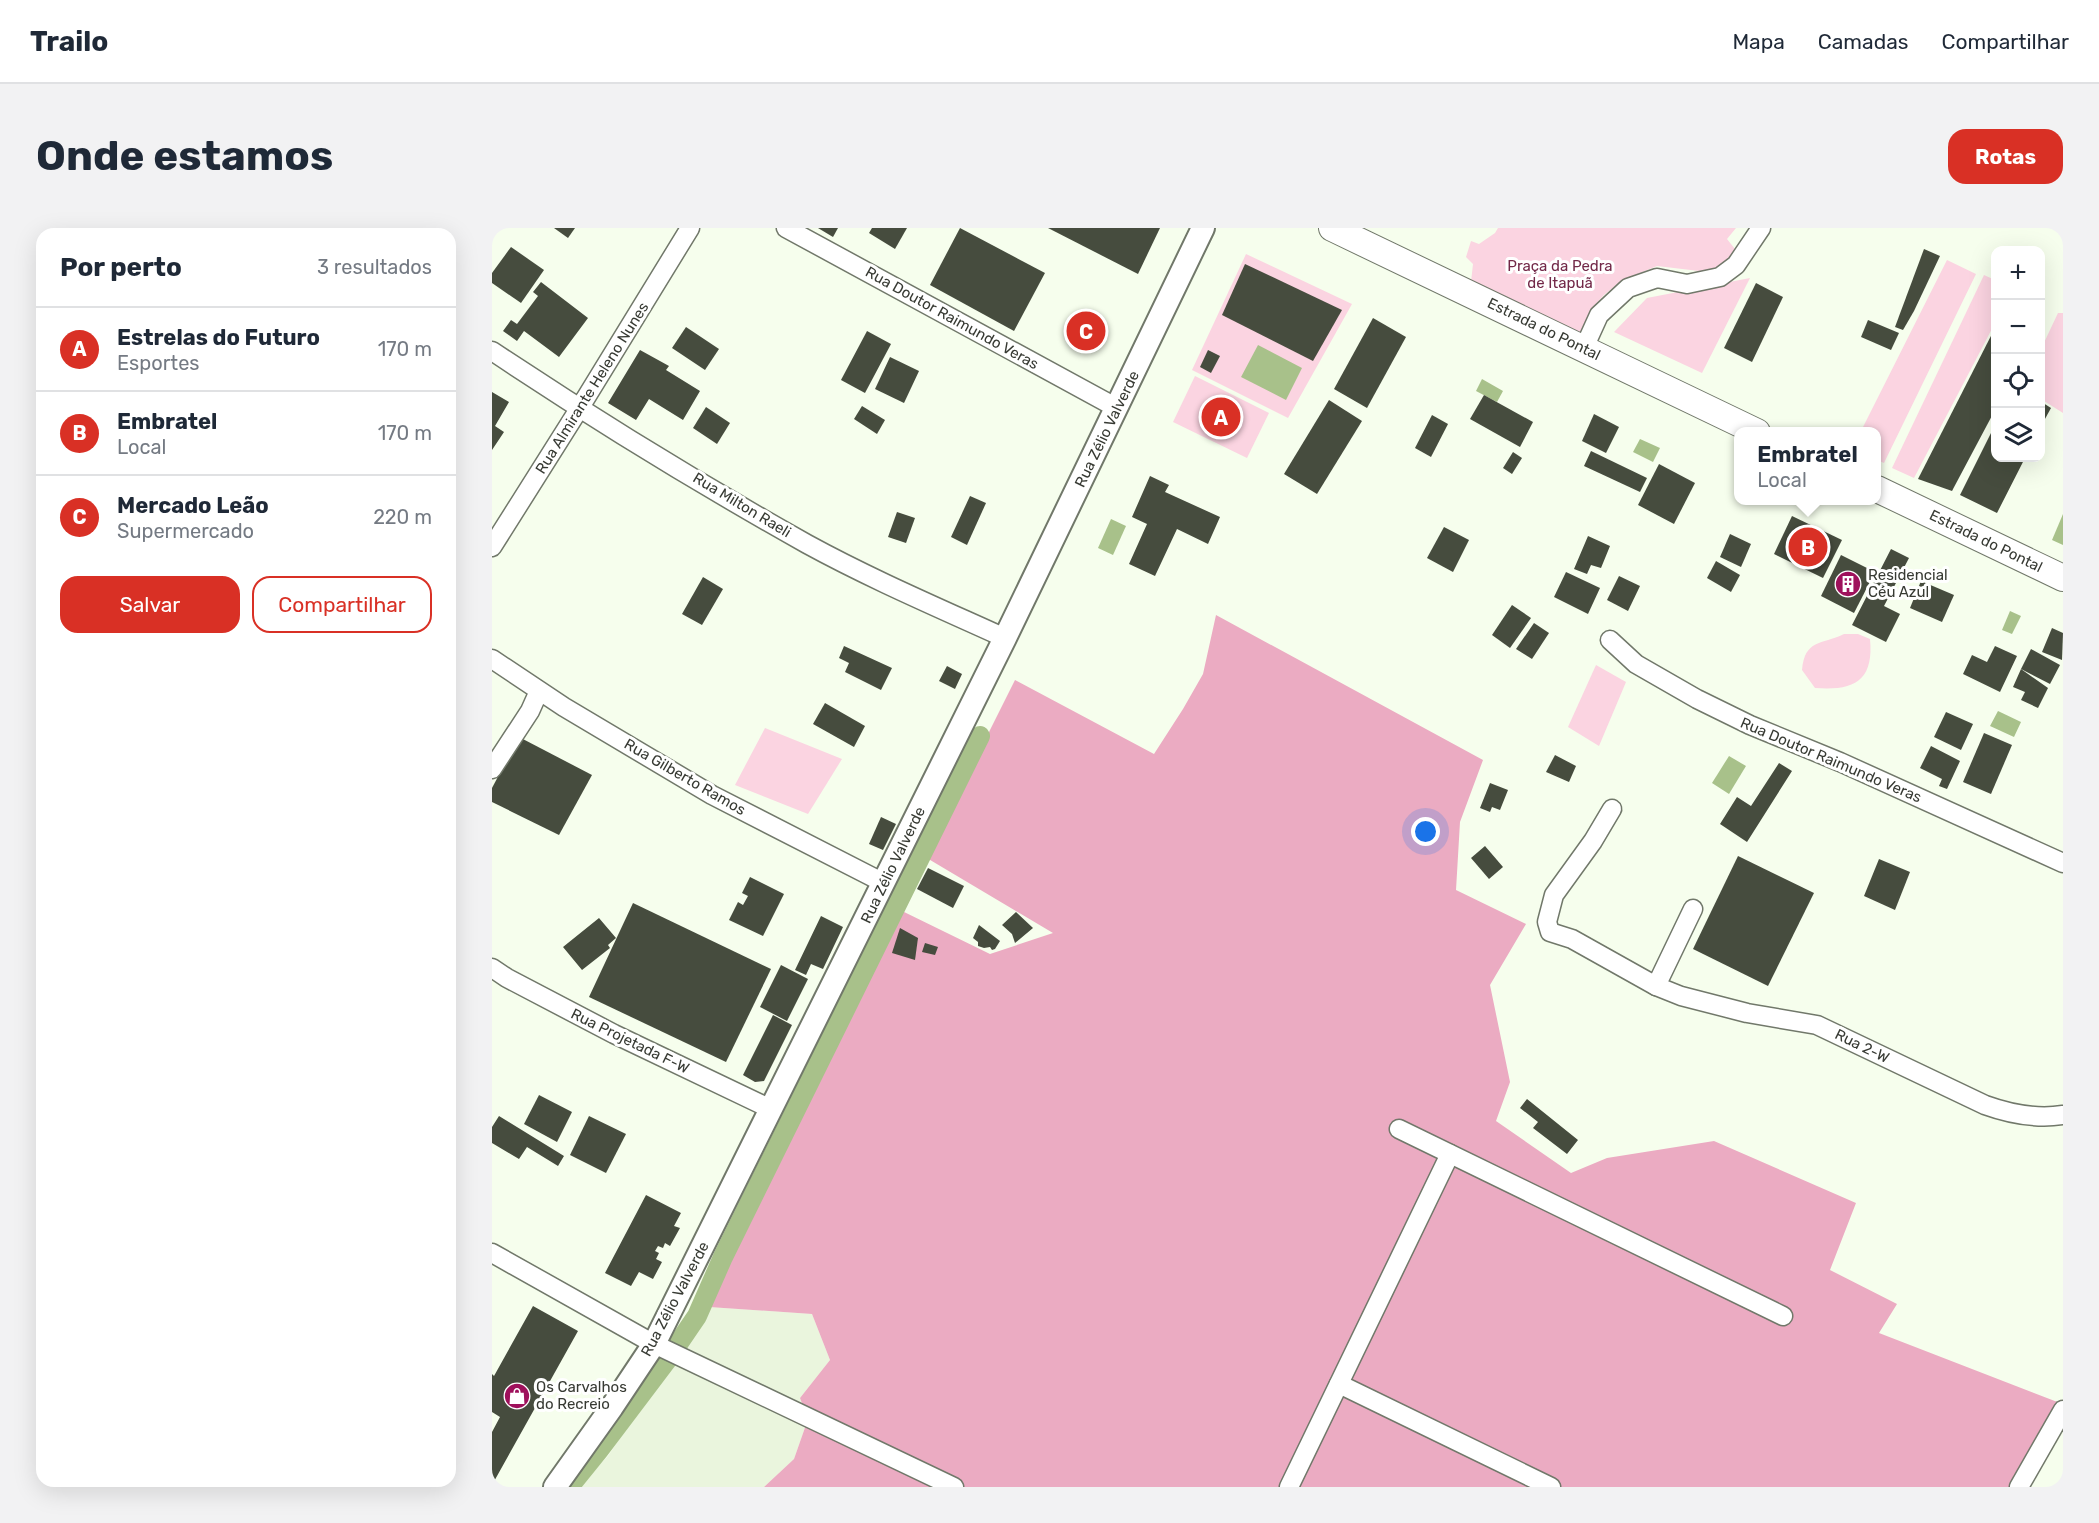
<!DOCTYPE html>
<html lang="pt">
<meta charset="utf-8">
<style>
body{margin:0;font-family:Rubik,sans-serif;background:#f2f2f3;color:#1f2937}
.controls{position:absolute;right:18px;top:18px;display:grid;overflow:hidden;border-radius:12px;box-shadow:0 6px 24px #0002}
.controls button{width:54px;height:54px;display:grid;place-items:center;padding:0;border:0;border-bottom:2px solid #e0e1e3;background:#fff;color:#1f2937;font:30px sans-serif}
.you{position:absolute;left:934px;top:604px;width:21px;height:21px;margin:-15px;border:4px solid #fff;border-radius:50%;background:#1a73e8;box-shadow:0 0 0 9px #1a73e833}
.badge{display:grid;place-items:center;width:39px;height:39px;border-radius:50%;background:#d93025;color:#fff;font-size:20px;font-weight:700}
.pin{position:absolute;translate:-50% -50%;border:3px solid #fff;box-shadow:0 2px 6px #0006}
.popup{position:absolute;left:1242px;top:199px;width:147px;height:78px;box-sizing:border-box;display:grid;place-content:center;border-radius:12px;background:#fff;filter:drop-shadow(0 2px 4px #0005);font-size:20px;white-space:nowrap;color:#747a83}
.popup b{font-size:22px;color:#1f2937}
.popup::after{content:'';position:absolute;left:50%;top:100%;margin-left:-12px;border:12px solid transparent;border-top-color:#fff}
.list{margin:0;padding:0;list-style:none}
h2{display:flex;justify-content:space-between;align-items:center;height:78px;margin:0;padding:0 24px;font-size:26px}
h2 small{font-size:20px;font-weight:400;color:#747a83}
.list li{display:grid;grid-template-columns:39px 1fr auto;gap:18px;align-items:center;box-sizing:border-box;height:84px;padding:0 24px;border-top:2px solid #e0e1e3}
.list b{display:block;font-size:22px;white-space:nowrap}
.list p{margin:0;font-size:20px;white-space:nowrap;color:#747a83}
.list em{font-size:20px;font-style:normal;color:#747a83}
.actions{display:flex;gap:12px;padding:18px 24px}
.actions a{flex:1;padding:14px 0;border:2px solid #d93025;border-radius:18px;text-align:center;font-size:21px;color:#d93025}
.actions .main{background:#d93025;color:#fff}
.icon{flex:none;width:33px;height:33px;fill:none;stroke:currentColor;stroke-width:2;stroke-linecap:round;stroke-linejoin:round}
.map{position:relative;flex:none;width:1571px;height:1259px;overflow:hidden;border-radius:18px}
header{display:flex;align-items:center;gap:36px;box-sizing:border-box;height:84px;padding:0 30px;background:#fff;border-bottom:2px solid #e0e1e3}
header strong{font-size:28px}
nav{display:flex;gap:33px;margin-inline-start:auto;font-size:21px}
.intro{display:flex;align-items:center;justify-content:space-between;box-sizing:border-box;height:144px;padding:0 36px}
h1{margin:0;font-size:42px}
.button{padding:15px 27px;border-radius:18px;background:#d93025;color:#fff;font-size:21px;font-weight:700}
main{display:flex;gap:36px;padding:0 36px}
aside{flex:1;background:#fff;border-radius:18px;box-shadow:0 6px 24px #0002}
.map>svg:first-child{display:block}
</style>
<header>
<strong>Trailo</strong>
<nav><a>Mapa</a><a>Camadas</a><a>Compartilhar</a></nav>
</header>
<div class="intro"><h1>Onde estamos</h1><a class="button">Rotas</a></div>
<main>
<aside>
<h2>Por perto<small>3 resultados</small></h2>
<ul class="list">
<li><span class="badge">A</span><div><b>Estrelas do Futuro</b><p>Esportes</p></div><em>170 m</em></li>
<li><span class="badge">B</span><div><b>Embratel</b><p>Local</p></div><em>170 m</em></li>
<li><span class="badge">C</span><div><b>Mercado Leão</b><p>Supermercado</p></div><em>220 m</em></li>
</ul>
<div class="actions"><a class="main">Salvar</a><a>Compartilhar</a></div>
</aside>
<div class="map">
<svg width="1571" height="1259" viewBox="0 0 1571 1259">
<rect width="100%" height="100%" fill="#f6feed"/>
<polygon fill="#eaf5dd" points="217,1079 320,1086 338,1132 308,1170 316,1191 302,1231 272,1259 86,1259 116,1228"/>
<g fill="#fbd4e1">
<polygon points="1006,0 1244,0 1235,11 1247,26 1224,45 1165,38 1129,53 1112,67 1100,80 1089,110 979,54 981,36 974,29 979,13 987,16 1003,5"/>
<polygon points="754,26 860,76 796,190 700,142"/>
<polygon points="1455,32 1484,46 1392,235 1385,232 1385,204 1369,203"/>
<polygon points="1492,47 1503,52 1503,95 1422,250 1400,240"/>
<polygon points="1258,50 1210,145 1122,104 1155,70"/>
<polygon points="1566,85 1571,85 1571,185 1549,171 1549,121"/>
<polygon points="703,148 777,185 755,230 681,194"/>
<path d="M1352 406H1366L1378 411C1382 453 1362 463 1323 460L1310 442C1313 411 1329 417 1352 406Z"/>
<polygon points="1104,437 1134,454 1107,518 1076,499"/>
<polygon points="273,500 350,531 316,586 243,557"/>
</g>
<polygon fill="#ebabc2" points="724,387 991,532 968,594 964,662 1034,696 998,757 1018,854 1004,893 1079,945 1115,930 1222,913 1364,975 1338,1042 1405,1076 1387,1105 1568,1175 1525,1259 272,1259 302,1231 316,1191 308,1170 338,1132 320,1086 217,1079 408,682 498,726 561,705 423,623 482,500 496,506 523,452 662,526 691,481 711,446"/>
<g fill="#a8c18a">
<polygon points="766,117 810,140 794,172 749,149"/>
<polygon points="990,151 1011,163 1005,174 984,163"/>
<polygon points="1148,211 1168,220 1161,234 1141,224"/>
<polygon points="1571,286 1571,317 1560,312"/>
<polygon points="619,291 634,298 621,327 606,320"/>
<polygon points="1518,383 1529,388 1520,406 1510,402"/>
<polygon points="1506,483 1529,494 1522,509 1498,498"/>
<polygon points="1237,528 1254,538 1237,566 1220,555"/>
</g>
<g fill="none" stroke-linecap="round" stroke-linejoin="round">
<polyline stroke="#a8c18a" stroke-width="20" points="77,1259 107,1222 175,1132 205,1088 231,1029 488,508"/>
</g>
<g fill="#464c3e">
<polygon points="62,0 83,0 76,10"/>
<polygon points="326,0 346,0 341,9"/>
<polygon points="380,0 415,0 403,21 377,5"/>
<polygon points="468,0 553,45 522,103 438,57"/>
<polygon points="556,0 668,0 646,46"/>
<polygon points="19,19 52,42 29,75 0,55 0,45"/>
<polygon points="1432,21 1448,28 1422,83 1411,102 1403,99"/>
<polygon points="753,36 850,82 821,133 730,87"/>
<polygon points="49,54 96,90 67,129 32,103 25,113 11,103 19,92 25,96 46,68 41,64"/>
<polygon points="1264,55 1291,69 1260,134 1232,120"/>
<polygon points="881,90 914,109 875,180 842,161"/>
<polygon points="1376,92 1407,105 1399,122 1369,109"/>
<polygon points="194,99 227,121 213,142 180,120"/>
<polygon points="1503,100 1503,182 1460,263 1426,251"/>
<polygon points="375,103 399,116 373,165 349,152"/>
<polygon points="148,122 177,138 174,142 208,163 191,192 157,171 144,192 116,175"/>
<polygon points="716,122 728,128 719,145 708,139"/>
<polygon points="398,129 427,143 412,175 383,161"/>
<polygon points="0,164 17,174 3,198 12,204 0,222"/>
<polygon points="992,167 1041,194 1028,219 978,191"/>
<polygon points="837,172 870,193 825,266 792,246"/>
<polygon points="1548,173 1559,180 1548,200"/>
<polygon points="370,178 393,192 385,206 362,191"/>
<polygon points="214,179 238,195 225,216 201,200"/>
<polygon points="1102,186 1127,199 1114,225 1090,213"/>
<polygon points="940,187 956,196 939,229 923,220"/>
<polygon points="1503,197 1503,230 1533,230 1505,285 1468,267"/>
<polygon points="1099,223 1155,250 1148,264 1092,238"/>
<polygon points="1021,224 1030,230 1020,246 1011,240"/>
<polygon points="1167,236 1203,255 1182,296 1146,277"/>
<polygon points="658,248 677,257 673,264 728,289 716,316 685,301 663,348 637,336 655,296 640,289"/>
<polygon points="478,268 494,275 475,317 459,309"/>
<polygon points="405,284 423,290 414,315 396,309"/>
<polygon points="1300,288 1350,312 1331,350 1282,326"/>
<polygon points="952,299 977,312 961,344 935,330"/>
<polygon points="1238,306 1259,316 1249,339 1228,329"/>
<polygon points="1096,308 1118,318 1109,340 1099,337 1095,346 1082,341"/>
<polygon points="1399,321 1417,330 1392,378 1408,386 1394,414 1360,397"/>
<polygon points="1349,327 1383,344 1362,385 1329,368"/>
<polygon points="1224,333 1248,347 1239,364 1215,350"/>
<polygon points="1074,344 1108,360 1096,386 1062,369"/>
<polygon points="1127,348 1148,358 1136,383 1115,372"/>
<polygon points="211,349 231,361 210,397 190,386"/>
<polygon points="1429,353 1462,367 1450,394 1418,380"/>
<polygon points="1020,377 1039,390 1018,420 1000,407"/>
<polygon points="1042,395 1057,405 1040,431 1024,421"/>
<polygon points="1560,400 1571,405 1570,432 1550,424"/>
<polygon points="352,418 400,440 389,462 353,444 357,435 347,430"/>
<polygon points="1503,418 1525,428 1508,464 1471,446 1480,427 1495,434"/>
<polygon points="1539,421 1568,437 1558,456 1529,441"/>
<polygon points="455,438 470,446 463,461 447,453"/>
<polygon points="1529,441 1556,460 1546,480 1529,472 1533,464 1521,459"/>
<polygon points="333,475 373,498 362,519 321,496"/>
<polygon points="1454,484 1481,496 1469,522 1442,509"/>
<polygon points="1492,505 1520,517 1499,566 1471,554"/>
<polygon points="27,509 100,547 67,607 0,574 0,560"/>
<polygon points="1439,518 1468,533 1455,561 1447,558 1450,551 1428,540"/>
<polygon points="1063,527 1084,538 1077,554 1054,544"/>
<polygon points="1287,535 1300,543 1255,614 1228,596 1245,569 1259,578"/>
<polygon points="998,555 1016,562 1008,582 1000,579 998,584 988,580"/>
<polygon points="389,589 404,596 391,622 377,616"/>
<polygon points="993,618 1011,639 997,651 979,630"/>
<polygon points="1246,628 1322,665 1276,758 1201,721"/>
<polygon points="1387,631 1418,644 1403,682 1372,668"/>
<polygon points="436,640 472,658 461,680 425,661"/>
<polygon points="258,649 292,666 271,708 237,692 246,674 251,677 256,668 250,665"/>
<polygon points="141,675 279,741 234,834 97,769"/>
<polygon points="524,684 541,700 523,715 520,706 510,697"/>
<polygon points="329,688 351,699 331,741 319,736 314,747 303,742"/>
<polygon points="107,690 124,710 116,717 118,720 90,742 71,719"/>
<polygon points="487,697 508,713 503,721 500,722 498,719 492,720 486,718 486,714 481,710"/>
<polygon points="408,700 426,710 423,732 400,725"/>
<polygon points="433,715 446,719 443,727 430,724"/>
<polygon points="289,737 316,751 295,793 268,779"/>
<polygon points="281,787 300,797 272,853 263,854 251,847"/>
<polygon points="47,867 80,884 65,914 32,896"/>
<polygon points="1035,871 1086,912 1075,926 1041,900 1046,894 1028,880"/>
<polygon points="7,888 72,928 66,938 35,919 27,931 0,915 0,899"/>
<polygon points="97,888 134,906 114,945 78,927"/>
<polygon points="154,967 189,985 182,998 188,1000 178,1018 173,1015 171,1020 166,1018 163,1023 167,1025 164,1031 170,1034 161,1051 147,1044 139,1058 113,1045"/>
<polygon points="41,1078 86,1103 0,1257 0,1204 8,1189 0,1184 0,1146 2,1148"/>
</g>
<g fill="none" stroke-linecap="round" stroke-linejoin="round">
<g stroke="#71786a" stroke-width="21">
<g id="minor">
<polyline points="294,0 625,180"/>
<polyline points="1092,120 1107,87 1136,60 1165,50 1195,56 1228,49 1244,37 1269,0"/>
<path d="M0 123C102 191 208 256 315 316 379 351 447 380 513 410"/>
<polyline points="0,319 87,181 198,0"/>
<polyline points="1118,412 1144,436 1205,471 1258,497 1348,534 1571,635"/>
<polyline points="0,431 72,479 220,567 392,655"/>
<polyline points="0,541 38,483 47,463"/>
<polyline points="1120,581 1101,613 1062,667 1055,694 1058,704 1080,711 1164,758"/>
<path d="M1201 681 1164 758 1189 768 1255 785 1325 797 1493 877C1518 886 1545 891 1571 887"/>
<polyline points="0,740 15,750 122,806 279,881"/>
<polyline points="907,901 1291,1088"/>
<polyline points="0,1025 162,1116 462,1259"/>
<polyline points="847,1156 1059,1259"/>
<polyline points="797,1259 958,926"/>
<polyline points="1527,1259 1571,1182"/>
</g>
</g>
<g stroke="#71786a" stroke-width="26">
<polyline id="tertiary" points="63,1259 120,1179 162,1116 513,410 711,0"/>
</g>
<g stroke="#71786a" stroke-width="28">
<g id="secondary">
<polyline points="840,0 1265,204"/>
<polyline points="1385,261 1571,350"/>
</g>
</g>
<use href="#minor" stroke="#fff" stroke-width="18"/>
<use href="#tertiary" stroke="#fff" stroke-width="22"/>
<use href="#secondary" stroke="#fff" stroke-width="26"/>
</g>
<defs>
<g id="building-disc" transform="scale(1.35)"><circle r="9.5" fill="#9e105b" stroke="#fff"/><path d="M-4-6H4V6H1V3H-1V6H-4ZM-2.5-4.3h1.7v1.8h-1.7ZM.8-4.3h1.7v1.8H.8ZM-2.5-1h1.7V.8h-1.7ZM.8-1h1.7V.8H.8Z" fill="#fff"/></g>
<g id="shop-disc" transform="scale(1.35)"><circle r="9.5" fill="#9e105b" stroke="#fff"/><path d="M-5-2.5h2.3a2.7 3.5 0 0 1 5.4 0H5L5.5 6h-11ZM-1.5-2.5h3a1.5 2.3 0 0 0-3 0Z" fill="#fff"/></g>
</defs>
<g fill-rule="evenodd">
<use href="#building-disc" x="1356" y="356"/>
<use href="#shop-disc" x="25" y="1168"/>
</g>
<g text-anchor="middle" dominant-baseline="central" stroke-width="6" stroke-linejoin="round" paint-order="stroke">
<g font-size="15" fill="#722848" stroke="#fff">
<text x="1068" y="38">Praça da Pedra<tspan x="1068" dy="17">de Itapuã</tspan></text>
</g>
<g font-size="15" fill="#373a33" stroke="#fff">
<text transform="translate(460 90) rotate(29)">Rua Doutor Raimundo Veras</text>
<text transform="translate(1052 101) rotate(26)">Estrada do Pontal</text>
<text transform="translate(100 160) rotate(-58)">Rua Almirante Heleno Nunes</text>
<text transform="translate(615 201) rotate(-64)">Rua Zélio Valverde</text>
<text transform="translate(250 277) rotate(31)">Rua Milton Raeli</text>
<text transform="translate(1494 313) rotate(26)">Estrada do Pontal</text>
<text transform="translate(1339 532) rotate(23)">Rua Doutor Raimundo Veras</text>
<text transform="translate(193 549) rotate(30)">Rua Gilberto Ramos</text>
<text transform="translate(401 637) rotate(-64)">Rua Zélio Valverde</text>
<text transform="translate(138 813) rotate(26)">Rua Projetada F-W</text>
<text transform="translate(1370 818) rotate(26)">Rua 2-W</text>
<text transform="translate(183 1071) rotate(-62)">Rua Zélio Valverde</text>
</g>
<g font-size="15" fill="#373a33" stroke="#fff" text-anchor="start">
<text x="1376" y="347">Residencial<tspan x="1376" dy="17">Céu Azul</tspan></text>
<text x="44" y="1159">Os Carvalhos<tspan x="44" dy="17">do Recreio</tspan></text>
</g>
</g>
</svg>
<div class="controls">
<button>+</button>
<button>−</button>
<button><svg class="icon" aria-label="locate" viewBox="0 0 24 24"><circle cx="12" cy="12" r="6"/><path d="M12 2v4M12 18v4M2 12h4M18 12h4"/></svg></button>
<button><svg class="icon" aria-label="layers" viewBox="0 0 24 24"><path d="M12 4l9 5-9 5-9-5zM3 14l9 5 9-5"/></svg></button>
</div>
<div class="you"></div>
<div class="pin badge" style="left:729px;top:189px">A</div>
<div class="pin badge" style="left:1316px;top:319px">B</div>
<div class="popup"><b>Embratel</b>Local</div>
<div class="pin badge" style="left:594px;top:103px">C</div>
</div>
</main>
